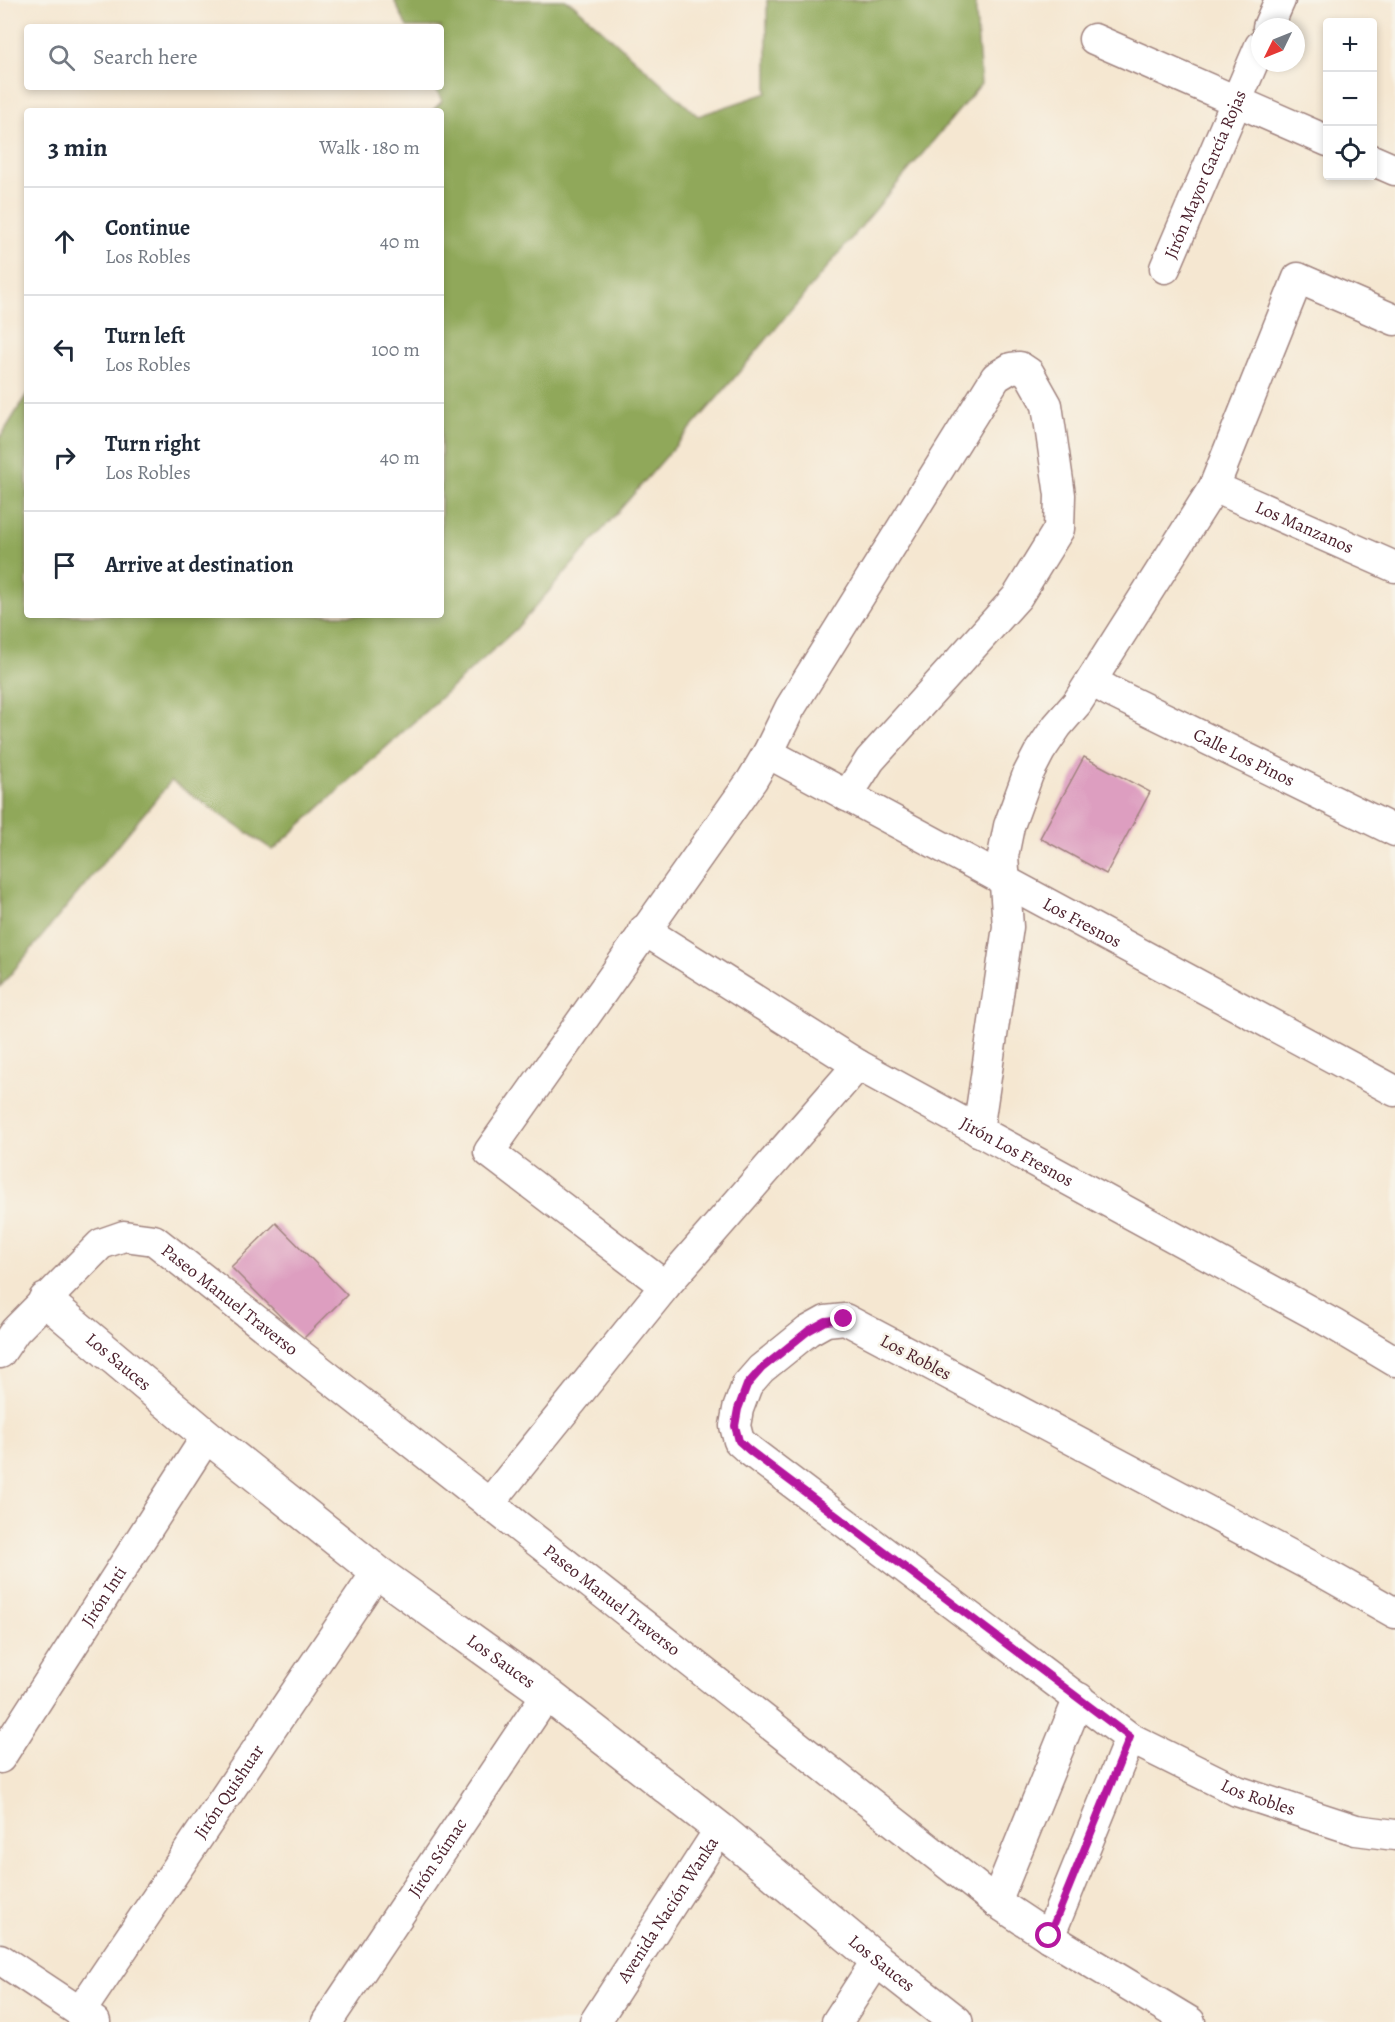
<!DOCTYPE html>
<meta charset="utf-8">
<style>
body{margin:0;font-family:Alegreya,serif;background:#f6f6f7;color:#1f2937}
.controls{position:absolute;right:18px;top:18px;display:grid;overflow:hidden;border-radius:6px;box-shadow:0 3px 9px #0003}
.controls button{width:54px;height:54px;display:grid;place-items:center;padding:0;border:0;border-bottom:2px solid #e0e1e3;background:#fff;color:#1f2937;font:30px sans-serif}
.compass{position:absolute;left:1251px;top:18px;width:54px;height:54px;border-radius:50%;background:#fff;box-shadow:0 3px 9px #0003;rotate:227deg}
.stop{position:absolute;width:18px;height:18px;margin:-14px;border:4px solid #b5179e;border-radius:50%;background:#fff}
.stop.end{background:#b5179e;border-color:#fff;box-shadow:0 2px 6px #0008}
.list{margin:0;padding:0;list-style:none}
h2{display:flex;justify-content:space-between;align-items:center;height:78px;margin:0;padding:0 24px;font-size:26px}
h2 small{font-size:20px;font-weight:400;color:#747a83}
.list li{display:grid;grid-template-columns:39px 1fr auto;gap:18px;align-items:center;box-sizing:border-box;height:108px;padding:0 24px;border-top:2px solid #e0e1e3}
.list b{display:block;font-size:22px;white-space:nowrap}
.list p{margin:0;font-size:20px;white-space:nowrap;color:#747a83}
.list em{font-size:20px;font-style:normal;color:#747a83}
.icon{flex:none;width:33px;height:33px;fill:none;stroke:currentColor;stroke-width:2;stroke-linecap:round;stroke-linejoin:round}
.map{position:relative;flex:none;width:1395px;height:2022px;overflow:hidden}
.search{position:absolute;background:#fff;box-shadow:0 3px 9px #0003;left:24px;top:24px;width:420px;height:66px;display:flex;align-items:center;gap:15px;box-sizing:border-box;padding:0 21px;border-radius:6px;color:#747a83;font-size:22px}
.panel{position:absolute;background:#fff;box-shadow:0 3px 9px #0003;left:24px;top:108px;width:420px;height:510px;border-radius:6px}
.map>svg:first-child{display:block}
</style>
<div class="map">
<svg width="1395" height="2022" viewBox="0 0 1395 2022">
<rect width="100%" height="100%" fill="#f7f3e8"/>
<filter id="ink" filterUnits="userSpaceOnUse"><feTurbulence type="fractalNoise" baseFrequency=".0167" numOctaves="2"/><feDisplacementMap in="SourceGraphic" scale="12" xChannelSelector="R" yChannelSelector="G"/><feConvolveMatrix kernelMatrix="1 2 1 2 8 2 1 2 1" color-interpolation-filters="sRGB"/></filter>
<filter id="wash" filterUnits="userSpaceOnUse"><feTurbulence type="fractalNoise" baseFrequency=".008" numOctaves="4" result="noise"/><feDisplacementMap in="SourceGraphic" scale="24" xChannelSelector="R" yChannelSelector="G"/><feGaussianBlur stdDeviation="1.35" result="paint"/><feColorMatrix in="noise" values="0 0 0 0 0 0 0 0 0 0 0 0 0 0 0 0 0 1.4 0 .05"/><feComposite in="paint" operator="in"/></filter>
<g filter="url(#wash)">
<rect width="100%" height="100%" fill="#f5e7d1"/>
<polygon fill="#90a85a" stroke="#6d6442" stroke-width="1.5" points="394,0 565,0 573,4 698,116 767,93 767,0 975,0 981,84 725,389 516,629 273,850 171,781 0,987 0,438 27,394 27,615 441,615 441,111 432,111 442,101 435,87 441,87 441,27 407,27"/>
<g id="blocks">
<g fill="#dd9ec0">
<polygon points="1084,757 1150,792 1106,874 1040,838"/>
<polygon points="276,1223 347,1295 303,1339 231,1267"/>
</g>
</g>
</g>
<g filter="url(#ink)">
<use href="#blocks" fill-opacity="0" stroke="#a0837e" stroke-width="1.5"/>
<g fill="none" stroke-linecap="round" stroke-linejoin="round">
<g stroke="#a0837e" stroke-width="33">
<g id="minor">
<polyline points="1268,27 1280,0"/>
<polyline points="1094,39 1328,141"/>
<polyline points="1372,160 1395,170"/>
<path id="s1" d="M1165 268 1260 46"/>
<path id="s2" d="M1214 487 1395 567"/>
<path id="s3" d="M1092 681 1111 692 1395 831"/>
<path id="s4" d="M768 753 1395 1091"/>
<path id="s5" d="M644 930 858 1065 1333 1324 1395 1361"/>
<polyline points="978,1131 1008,927 1003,856 1009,826 1028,774 1040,751 1057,726 1077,703 1214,487 1298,278 1395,320"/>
<polyline points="665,1286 489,1152 752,780 768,753 790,708 996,377 1011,368 1020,367 1029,373 1047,405 1060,495 1059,529 1017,597 870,760 847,796"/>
<path id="s6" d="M0 1353 15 1331 101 1244 124 1236 154 1240 996 1902 1049 1937 1190 2022"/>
<polyline points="489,1504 665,1286 858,1065"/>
<path id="s7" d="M1395 1613 1326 1574 845 1319 826 1321 808 1331 761 1369 747 1385 738 1409 735 1426 739 1441 749 1450 1130 1738 1237 1791 1356 1830 1395 1835"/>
<path id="s8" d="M0 1758 207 1436"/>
<polyline points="996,1902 1079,1698"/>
<polyline points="1049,1937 1130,1738"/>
<polyline points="0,1959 95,2022"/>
<path id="s9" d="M80 2012 377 1572"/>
<path id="s10" d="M327 2022 547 1694"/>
<path id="s11" d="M595 2022 720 1829"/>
<polyline points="837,2022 877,1960"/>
</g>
</g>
<g stroke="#a0837e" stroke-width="36">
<g id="tertiary">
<path id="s12" d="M45 1300 207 1436 377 1572 547 1694 720 1829 877 1960 956 2022"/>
</g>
</g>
<use href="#minor" stroke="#fff" stroke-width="30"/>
<use href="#tertiary" stroke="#fff" stroke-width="33"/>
</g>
</g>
<g fill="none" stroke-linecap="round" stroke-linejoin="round" filter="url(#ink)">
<polyline stroke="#b5179e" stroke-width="8" points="844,1319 826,1321 808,1331 761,1369 747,1385 738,1409 735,1426 739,1441 749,1450 1130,1737 1049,1936"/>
</g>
<g text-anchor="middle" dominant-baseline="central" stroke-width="5" stroke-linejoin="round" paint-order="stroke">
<g font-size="18" fill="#4a1f2b" stroke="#f7f3e8">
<text stroke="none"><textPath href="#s1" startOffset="102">Jirón Mayor García Rojas</textPath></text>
<text stroke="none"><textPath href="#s2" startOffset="99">Los Manzanos</textPath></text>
<text stroke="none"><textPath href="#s3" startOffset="170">Calle Los Pinos</textPath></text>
<text stroke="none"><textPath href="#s4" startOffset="357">Los Fresnos</textPath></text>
<text stroke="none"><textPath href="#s5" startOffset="434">Jirón Los Fresnos</textPath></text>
<text stroke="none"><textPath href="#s6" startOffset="300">Paseo Manuel Traverso</textPath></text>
<text transform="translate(916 1357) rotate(28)">Los Robles</text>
<text stroke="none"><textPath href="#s12" startOffset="96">Los Sauces</textPath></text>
<text stroke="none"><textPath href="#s8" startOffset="192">Jirón Inti</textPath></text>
<text stroke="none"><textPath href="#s6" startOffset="786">Paseo Manuel Traverso</textPath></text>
<text stroke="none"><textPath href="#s12" startOffset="582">Los Sauces</textPath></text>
<text stroke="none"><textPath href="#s9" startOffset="266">Jirón Quishuar</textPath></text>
<text stroke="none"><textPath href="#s7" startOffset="1436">Los Robles</textPath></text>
<text stroke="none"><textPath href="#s10" startOffset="198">Jirón Súmac</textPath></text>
<text stroke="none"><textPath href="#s11" startOffset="134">Avenida Nación Wanka</textPath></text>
<text stroke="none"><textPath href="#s12" startOffset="1068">Los Sauces</textPath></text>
</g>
</g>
</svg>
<div class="controls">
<button>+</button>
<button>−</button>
<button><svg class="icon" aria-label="locate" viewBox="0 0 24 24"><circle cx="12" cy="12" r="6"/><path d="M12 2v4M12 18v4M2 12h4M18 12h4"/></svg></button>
</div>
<svg class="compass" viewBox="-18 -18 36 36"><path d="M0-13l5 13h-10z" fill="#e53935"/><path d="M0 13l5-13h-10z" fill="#747a83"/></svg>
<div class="stop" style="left:1049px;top:1936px"></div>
<div class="stop end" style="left:844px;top:1319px"></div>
<div class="search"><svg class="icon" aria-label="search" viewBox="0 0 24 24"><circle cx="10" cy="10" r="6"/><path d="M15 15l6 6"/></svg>Search here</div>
<section class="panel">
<h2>3 min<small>Walk · 180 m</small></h2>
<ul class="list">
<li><svg class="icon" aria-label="ahead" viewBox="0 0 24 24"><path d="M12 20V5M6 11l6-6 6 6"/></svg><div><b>Continue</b><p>Los Robles</p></div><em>40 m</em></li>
<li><svg class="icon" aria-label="left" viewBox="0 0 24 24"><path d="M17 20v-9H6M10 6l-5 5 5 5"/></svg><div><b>Turn left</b><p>Los Robles</p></div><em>100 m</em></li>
<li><svg class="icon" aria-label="right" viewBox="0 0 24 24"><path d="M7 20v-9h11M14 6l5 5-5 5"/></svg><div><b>Turn right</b><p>Los Robles</p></div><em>40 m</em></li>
<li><svg class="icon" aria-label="arrive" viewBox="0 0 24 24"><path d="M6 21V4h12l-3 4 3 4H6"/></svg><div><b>Arrive at destination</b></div></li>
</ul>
</section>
</div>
